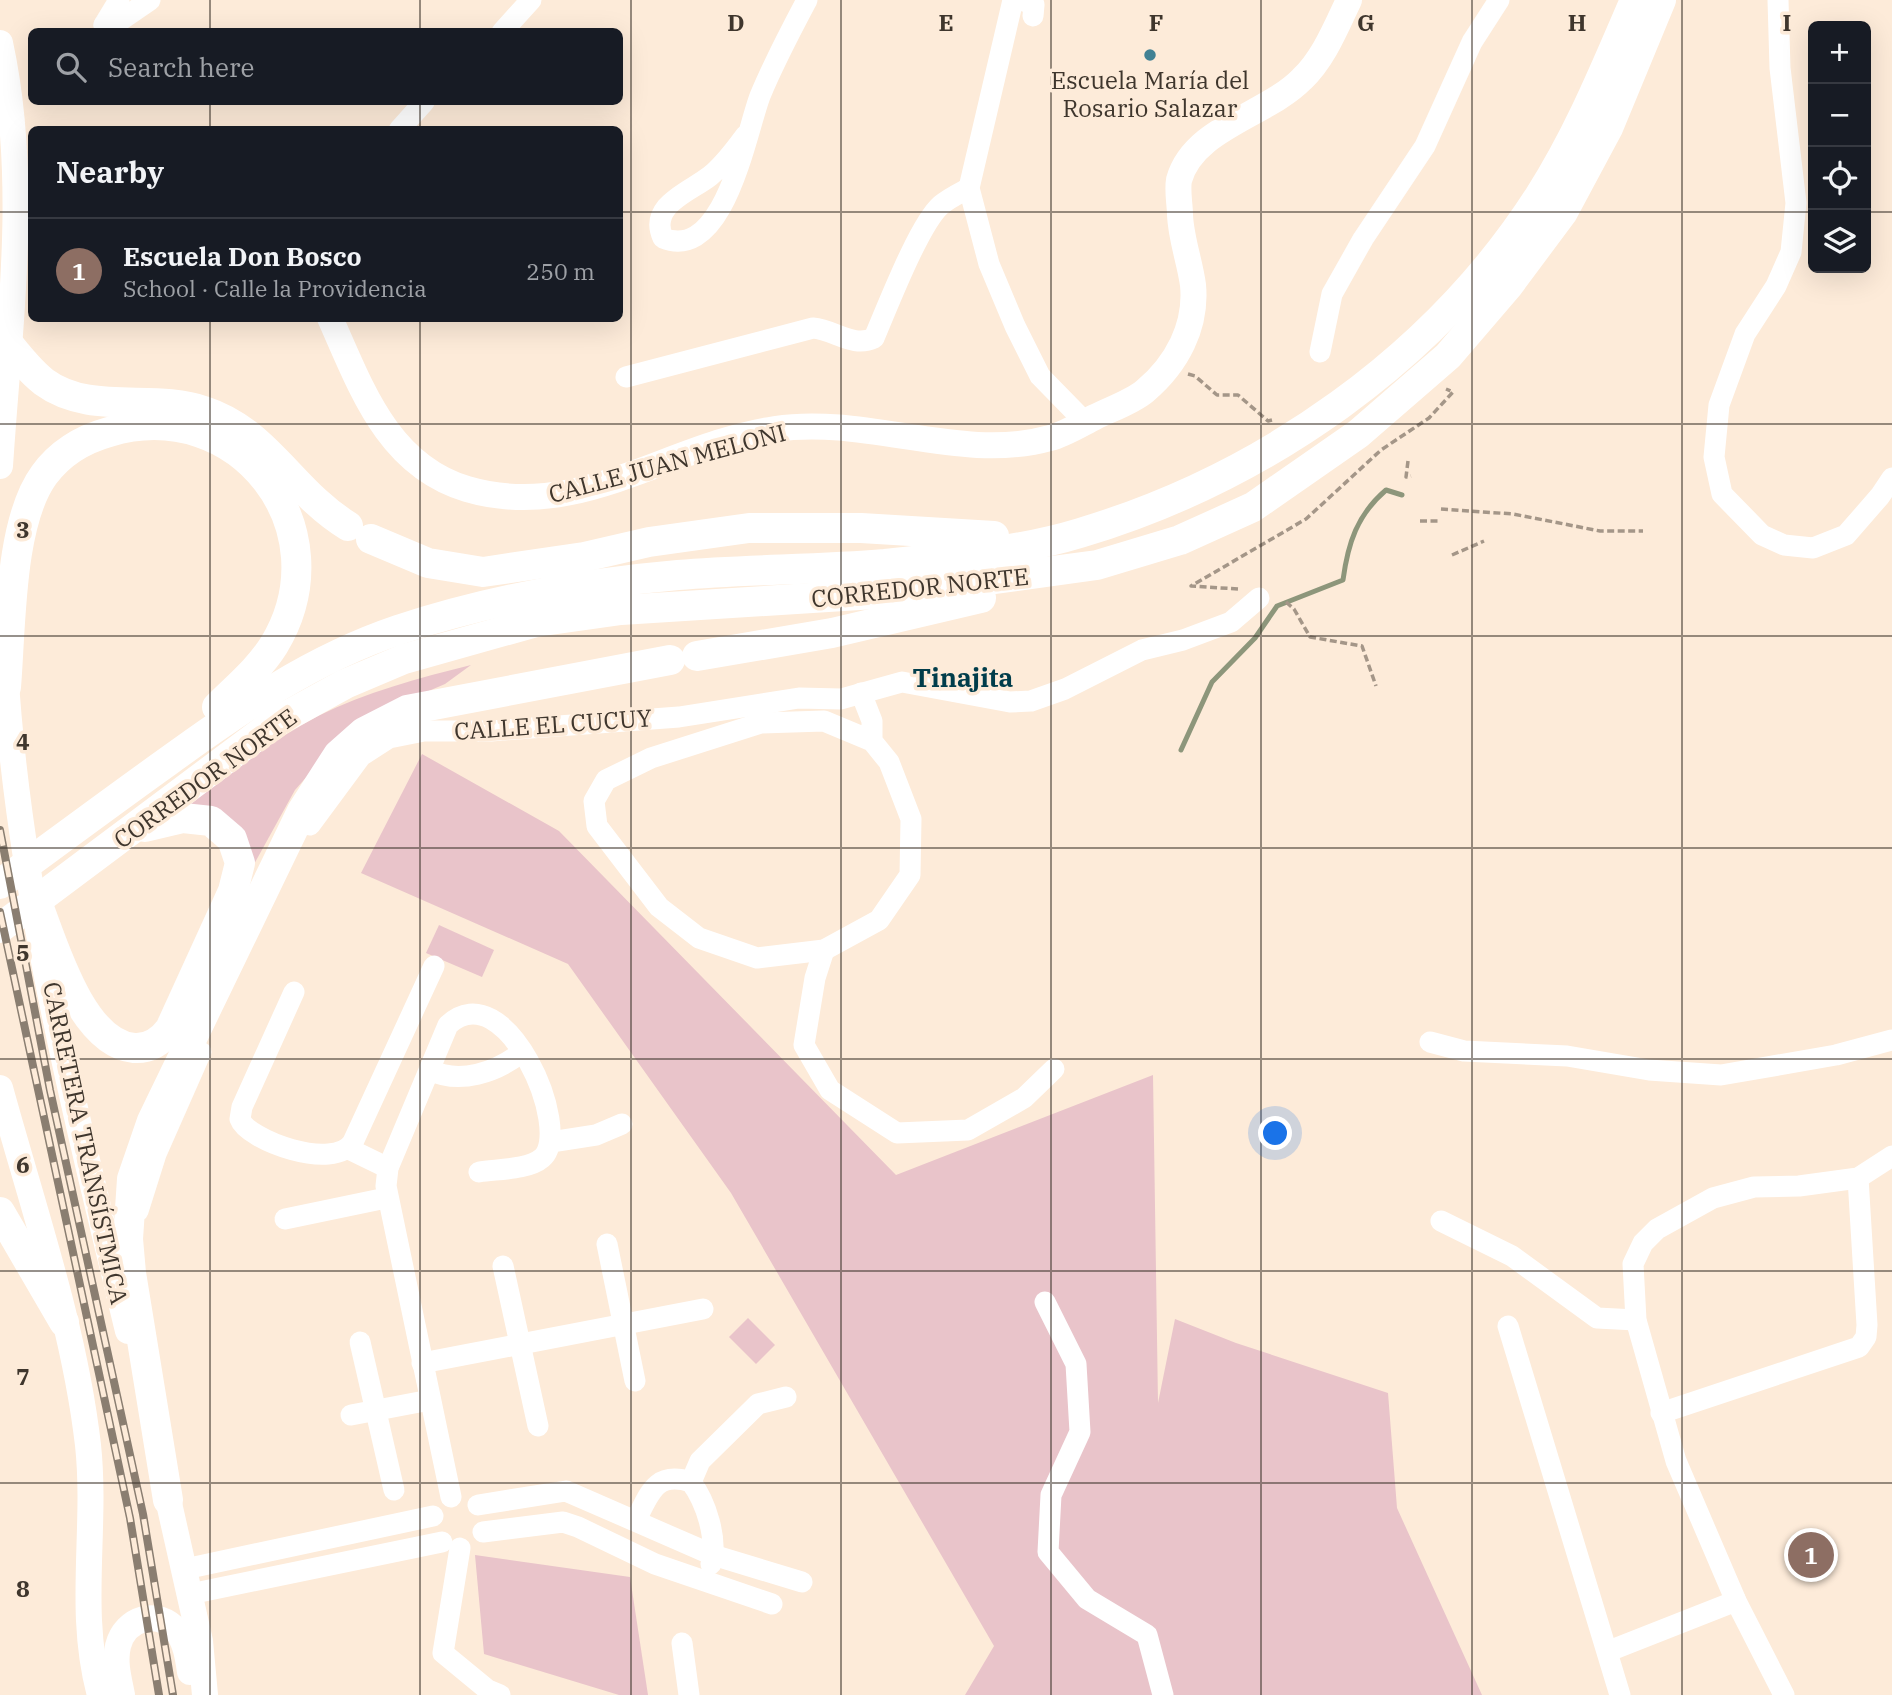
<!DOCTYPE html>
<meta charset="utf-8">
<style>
body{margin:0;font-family:"IBM Plex Serif",serif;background:#242831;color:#f1f3f6}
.controls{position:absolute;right:21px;top:21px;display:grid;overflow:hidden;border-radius:10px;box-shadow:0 7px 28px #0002}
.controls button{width:63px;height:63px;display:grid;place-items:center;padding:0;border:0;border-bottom:2px solid #363941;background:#171b24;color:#f1f3f6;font:35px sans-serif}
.you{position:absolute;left:1276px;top:1134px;width:24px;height:24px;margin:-18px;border:5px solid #fff;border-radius:50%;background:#1a73e8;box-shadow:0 0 0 10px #1a73e833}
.badge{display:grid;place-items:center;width:46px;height:46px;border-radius:50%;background:#1a73e8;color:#fff;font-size:23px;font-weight:700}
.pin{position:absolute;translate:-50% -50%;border:4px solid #fff;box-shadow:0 2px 7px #0006}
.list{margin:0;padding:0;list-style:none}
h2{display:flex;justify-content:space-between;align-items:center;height:91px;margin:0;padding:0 28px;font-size:30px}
h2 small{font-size:23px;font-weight:400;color:#9ea1a6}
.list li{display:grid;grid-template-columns:46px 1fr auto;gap:21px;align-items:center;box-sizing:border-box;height:105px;padding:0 28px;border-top:2px solid #363941}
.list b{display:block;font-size:26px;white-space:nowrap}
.list p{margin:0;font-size:23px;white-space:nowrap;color:#9ea1a6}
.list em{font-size:23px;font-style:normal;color:#9ea1a6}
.icon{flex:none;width:38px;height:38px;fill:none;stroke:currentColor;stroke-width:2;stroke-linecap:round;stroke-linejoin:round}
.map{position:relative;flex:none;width:1892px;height:1695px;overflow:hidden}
.search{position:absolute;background:#171b24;box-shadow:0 7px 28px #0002;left:28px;top:28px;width:595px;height:77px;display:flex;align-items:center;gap:18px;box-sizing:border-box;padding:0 24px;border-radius:10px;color:#9ea1a6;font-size:26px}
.panel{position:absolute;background:#171b24;box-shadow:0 7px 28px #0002;left:28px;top:126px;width:595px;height:196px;border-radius:10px}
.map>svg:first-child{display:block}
</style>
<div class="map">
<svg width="1892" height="1695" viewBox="0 0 1892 1695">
<rect width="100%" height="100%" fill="#fdebd9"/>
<g fill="#e9c4ca">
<path d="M471 665 445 684 354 723 295 790 248 875 189 804C231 774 272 740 318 716 366 692 419 678 471 665Z"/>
<polygon points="422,754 559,831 896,1175 1153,1075 1158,1403 1175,1319 1236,1343 1388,1393 1397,1508 1482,1695 965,1695 994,1646 731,1193 568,964 361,873"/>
<polygon points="439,925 494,950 482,977 426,953"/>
<polygon points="748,1318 775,1345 756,1364 729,1337"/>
<polygon points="475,1555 630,1577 648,1695 619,1695 484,1654"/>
</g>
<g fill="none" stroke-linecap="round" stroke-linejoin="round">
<path stroke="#8d967b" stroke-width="5" d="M1181 750 1212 682 1255 638 1277 606 1343 580C1348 543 1357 515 1386 490L1402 495"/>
<g stroke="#a49688" stroke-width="3.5" stroke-dasharray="7 3.5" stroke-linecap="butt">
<polyline points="29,62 32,62"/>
<polyline points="1188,374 1195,376 1217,395 1238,395 1268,421 1272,420"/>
<polyline points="1408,461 1406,477 1411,476"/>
<polyline points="1441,509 1513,514 1600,531 1643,531"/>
<polyline points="1420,521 1439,521"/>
<polyline points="1452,555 1484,541"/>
<polyline points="1238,589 1191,586 1306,519 1381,450 1429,418 1453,392 1446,389"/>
<polyline points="1286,602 1294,609 1310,637 1362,646 1376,686"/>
</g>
<g stroke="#fff" stroke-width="21">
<polyline points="1013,0 969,188 989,264 1015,326 1040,376 1085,422"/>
<polyline points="1022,0 1034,5 1033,16"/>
<polyline points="1778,0 1780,68 1796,203 1791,252 1776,286 1745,334 1719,405 1714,457 1722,494 1762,535 1784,545 1813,548 1846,535 1880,496 1892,478"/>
<polyline points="104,25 118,22 150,0"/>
<polyline points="104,25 119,0"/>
<polyline points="502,32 531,0"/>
<polyline points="399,130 424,102"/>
<path d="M746 135C735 149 725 164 710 176 690 192 648 205 663 238 724 263 746 133 760 96 774 62 790 32 807 0"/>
<polyline points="1320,352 1332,294 1363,239 1425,146 1472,42 1499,0"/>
<path d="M626 377 813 328C835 330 853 348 874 338 887 308 919 224 941 205 949 198 960 193 969 188"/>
<polyline points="861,693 872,721 872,741 889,762 911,819 910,875 879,920 824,950 757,958 699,938 659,907 597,826 594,801 606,780 651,758 761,723 824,721 872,741"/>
<polyline points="310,825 361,756 389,738 424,731 491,731 679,717 799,698 841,699 902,682 1010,702 1031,701 1065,689 1142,650 1183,640 1231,622 1259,598"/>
<polyline points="824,950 815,978 804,1045 830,1090 897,1133 968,1130 1024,1098 1054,1069"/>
<path d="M294 992 242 1107 240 1119C247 1140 334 1172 353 1142L434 966"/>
<polyline points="1430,1042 1464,1051 1567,1056 1649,1070 1721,1075 1836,1055 1892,1040"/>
<path d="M430 1070C460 1085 496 1072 521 1053"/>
<polyline points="551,1142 596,1135 622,1124"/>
<polyline points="349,1149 388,1168"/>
<polyline points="138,1211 156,1154 201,1052"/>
<polyline points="285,1219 386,1198"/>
<polyline points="1441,1221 1512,1256 1597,1318 1636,1320"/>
<polyline points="607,1244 635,1381"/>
<polyline points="503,1266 538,1426"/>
<polyline points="1045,1302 1076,1364 1080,1432 1051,1495 1048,1552 1087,1599 1147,1635 1163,1695"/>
<polyline points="1508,1326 1620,1695"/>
<polyline points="360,1342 394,1490"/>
<polyline points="422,1363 703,1309"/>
<polyline points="1661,1413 1859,1347 1866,1337 1867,1325 1858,1178"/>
<polyline points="351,1415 430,1400"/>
<polyline points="691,1482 700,1461 758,1404 786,1397"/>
<path d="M451 1497 386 1186 388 1168 448 1025C505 971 574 1131 542 1158 528 1170 497 1169 479 1172"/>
<polyline points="478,1505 566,1491 713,1555 802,1582"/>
<path d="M636 1520C650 1492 656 1471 691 1482 706 1502 718 1539 711 1564"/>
<polyline points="483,1532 563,1522 578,1527 655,1564 772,1604"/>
<polyline points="460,1548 443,1653 488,1690 500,1695"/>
<polyline points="185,1569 433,1516"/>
<polyline points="190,1594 442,1542"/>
<polyline points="682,1643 689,1695"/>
<polyline points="1609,1651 1736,1601"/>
<polyline points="1784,1695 1736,1601 1676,1461 1636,1320 1633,1264 1643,1243 1657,1229 1713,1198 1754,1187 1799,1186 1858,1178 1892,1156"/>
</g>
<g stroke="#fff" stroke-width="26">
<path d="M0 43C30 181 9 327 0 466"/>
<path d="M330 318C361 387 387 465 467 489 579 522 668 445 775 429 867 415 962 463 1050 438 1065 434 1081 424 1095 417 1111 409 1132 402 1145 391 1177 364 1197 326 1193 285 1190 262 1181 239 1180 215 1180 205 1177 191 1179 180 1193 128 1267 115 1302 79 1324 58 1336 27 1349 0"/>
<path d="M5 667C18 889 76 1115 128 1331"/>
<path d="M0 1088C32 1205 74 1324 88 1445 97 1529 77 1611 100 1695"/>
<polyline points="164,1481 200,1641 205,1695"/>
<path d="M122 1695C119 1679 114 1663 118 1646 125 1618 158 1608 177 1631 186 1643 188 1658 190 1672"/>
</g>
<g stroke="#fff" stroke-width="30">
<path d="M8 343C19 357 30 371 44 382 90 416 154 393 204 411 268 432 291 491 348 526"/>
<polyline points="371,539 428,563 483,572 584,557 649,542 749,528 861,528 994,536"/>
<polyline points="697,656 832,633 981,598"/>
<path d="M6 687C11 628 9 523 44 475 60 453 84 439 109 432 239 393 344 529 274 645 259 669 237 687 217 707"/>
<path d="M0 884C56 843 111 802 167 762 240 709 312 659 398 630 489 600 583 583 678 575 747 569 816 570 885 564 949 557 1018 552 1080 533 1264 478 1436 358 1540 195 1579 134 1606 67 1635 0"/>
<path d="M35 897C52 940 80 1043 134 1048 149 1049 161 1041 170 1029L233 891 240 863 232 839 211 821 183 818 145 827"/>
<polyline points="0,928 274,723 345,684 404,659 536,622 621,610 891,593 1097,565 1180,540 1253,507 1358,434 1448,356 1508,286 1563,212 1608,128 1661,0"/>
<polyline points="0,1212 64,1322"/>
<polyline points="168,1500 131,1273 128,1239 132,1179 152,1121 302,811 338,755 364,732 407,710 670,660"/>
</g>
<g stroke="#8a7e71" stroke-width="8">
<g id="rail">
<polyline points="0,830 50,1090 143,1514 173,1695"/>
<polyline points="0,912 130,1518 159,1695"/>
</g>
</g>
<use href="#rail" stroke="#fdebd9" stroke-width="5" stroke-dasharray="16" stroke-linecap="butt"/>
</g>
<path fill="none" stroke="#3f362d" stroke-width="2" stroke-opacity="0.55" d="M210 0V32M420 0V32M631 0V1695M841 0V1695M1051 0V1695M1261 0V1695M1472 0V1695M1682 0V1695M210 102V130M420 102V130M0 212H32M620 212H1813M1866 212H1892M210 318V1695M420 318V1695M0 424H1892M0 636H1892M0 848H1892M0 1059H1892M0 1271H1892M0 1483H1892"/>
<circle fill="#418194" stroke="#fdebd9" stroke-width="2.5" cx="1150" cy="55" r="7"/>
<g text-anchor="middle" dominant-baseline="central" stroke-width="7" stroke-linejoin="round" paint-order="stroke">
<g font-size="24" fill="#3f362d" stroke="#fdebd9">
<text x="1150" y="80">Escuela María del<tspan x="1150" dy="28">Rosario Salazar</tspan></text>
</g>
<g font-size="24" fill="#3f362d" stroke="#fdebd9">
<text transform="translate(667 463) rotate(-15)">CALLE JUAN MELONI</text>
<text transform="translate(920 587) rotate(-6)">CORREDOR NORTE</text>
<text transform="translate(553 724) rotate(-4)">CALLE EL CUCUY</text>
<text transform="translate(205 778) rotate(-36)">CORREDOR NORTE</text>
<text transform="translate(86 1143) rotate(78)">CARRETERA TRANSÍSTMICA</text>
</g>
<g font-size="26" font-weight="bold" fill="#013d4b" stroke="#fdebd9">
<text x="963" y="677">Tinajita</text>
</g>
</g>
<g font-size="23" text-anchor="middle" font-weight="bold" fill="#3f362d" stroke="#fdebd9" stroke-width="7" stroke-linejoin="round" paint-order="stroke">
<text x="736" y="31">D</text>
<text x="946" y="31">E</text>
<text x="1156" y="31">F</text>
<text x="1366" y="31">G</text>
<text x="1577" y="31">H</text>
<text x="1787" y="31">I</text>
<text x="23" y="538">3</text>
<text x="23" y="750">4</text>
<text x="23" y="961">5</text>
<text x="23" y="1173">6</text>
<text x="23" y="1385">7</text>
<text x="23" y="1597">8</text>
</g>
</svg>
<div class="controls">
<button>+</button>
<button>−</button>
<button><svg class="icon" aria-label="locate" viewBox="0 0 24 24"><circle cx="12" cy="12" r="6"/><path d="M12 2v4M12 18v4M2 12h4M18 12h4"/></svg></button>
<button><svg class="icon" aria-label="layers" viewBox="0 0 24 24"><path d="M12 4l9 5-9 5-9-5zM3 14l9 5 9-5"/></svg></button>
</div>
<div class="you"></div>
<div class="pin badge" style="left:1811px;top:1555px;background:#8d6e63">1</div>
<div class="search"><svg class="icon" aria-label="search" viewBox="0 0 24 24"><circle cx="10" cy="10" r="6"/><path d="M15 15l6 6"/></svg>Search here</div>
<section class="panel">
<h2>Nearby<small></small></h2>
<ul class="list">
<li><span class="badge" style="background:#8d6e63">1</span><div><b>Escuela Don Bosco</b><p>School · Calle la Providencia</p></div><em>250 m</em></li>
</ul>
</section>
</div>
